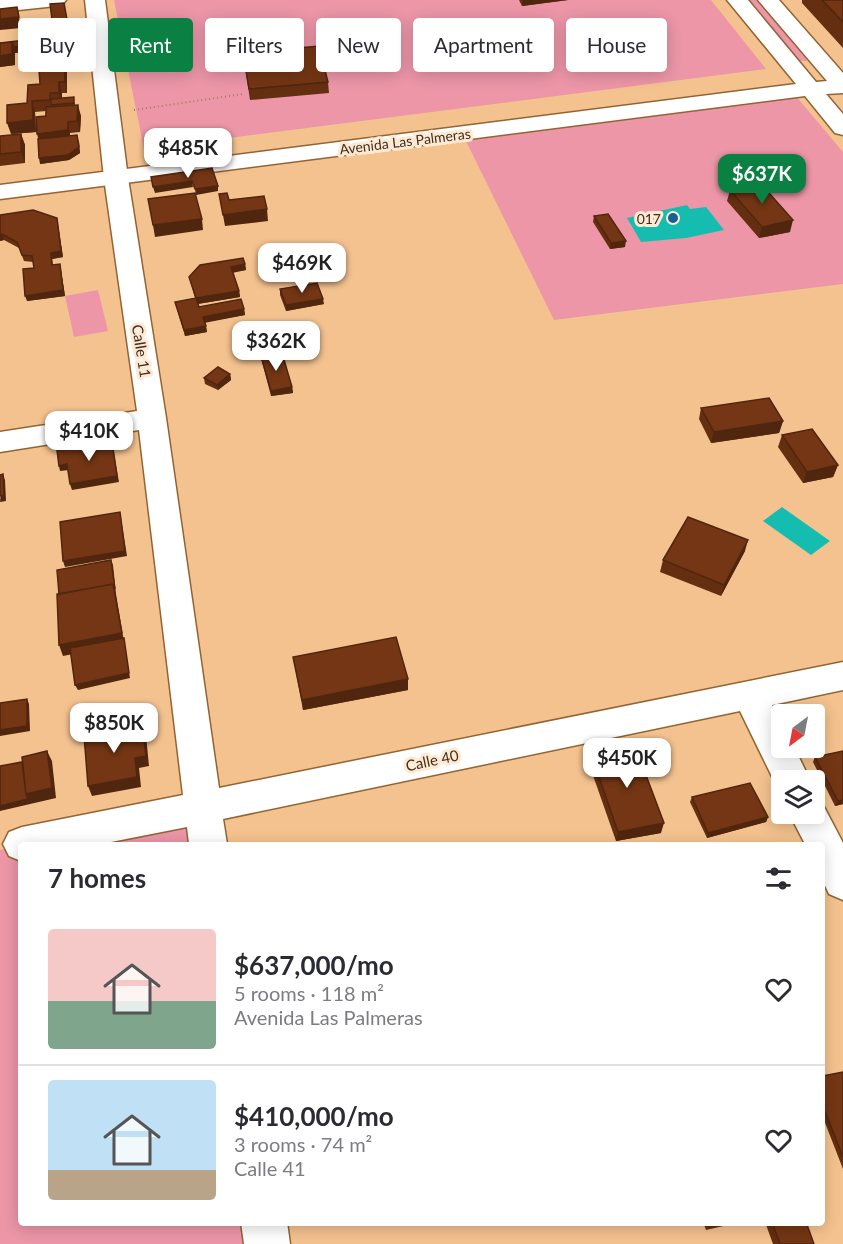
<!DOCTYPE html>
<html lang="en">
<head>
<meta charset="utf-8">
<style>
  :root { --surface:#fff; --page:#f2f2f3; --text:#2b2b33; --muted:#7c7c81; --line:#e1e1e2; --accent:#0b8043 }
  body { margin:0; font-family:Lato,sans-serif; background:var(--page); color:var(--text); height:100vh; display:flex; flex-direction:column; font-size:22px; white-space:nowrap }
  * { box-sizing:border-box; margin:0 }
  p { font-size:20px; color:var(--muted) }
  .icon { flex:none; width:33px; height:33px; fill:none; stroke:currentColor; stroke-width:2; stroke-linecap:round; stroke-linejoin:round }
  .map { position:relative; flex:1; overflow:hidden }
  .drawer { position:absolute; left:18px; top:842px; width:807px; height:384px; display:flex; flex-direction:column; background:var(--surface); border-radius:6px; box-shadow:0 3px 15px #0003 }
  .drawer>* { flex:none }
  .top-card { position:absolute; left:18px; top:18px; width:807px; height:54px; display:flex; gap:12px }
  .needle { width:39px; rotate:212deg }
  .buttons { position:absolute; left:771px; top:704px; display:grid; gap:12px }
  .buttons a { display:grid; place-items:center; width:54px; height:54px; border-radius:6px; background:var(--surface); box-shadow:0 3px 15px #0003; font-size:30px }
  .price { position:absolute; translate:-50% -51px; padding:0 14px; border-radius:12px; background:#fff; color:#222; font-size:20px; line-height:39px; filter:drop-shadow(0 2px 3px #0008) }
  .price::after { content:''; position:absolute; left:50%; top:36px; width:18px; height:14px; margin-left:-9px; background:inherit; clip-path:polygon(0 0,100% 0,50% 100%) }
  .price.active { background:var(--accent); color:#fff }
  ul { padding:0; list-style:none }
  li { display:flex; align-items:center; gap:18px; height:150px; padding:0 30px }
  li+li { border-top:2px solid var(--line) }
  li span { display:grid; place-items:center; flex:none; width:168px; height:120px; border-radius:6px; color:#555 }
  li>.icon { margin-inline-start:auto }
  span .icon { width:72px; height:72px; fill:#fffc; stroke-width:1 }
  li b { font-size:26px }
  h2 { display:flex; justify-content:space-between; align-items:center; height:72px; padding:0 30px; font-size:26px }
  .pill { padding:0 21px; border-radius:6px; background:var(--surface); box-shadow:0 3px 15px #0003; font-size:21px; line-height:54px }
  .pill.active { background:var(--accent); color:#fff }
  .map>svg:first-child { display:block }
</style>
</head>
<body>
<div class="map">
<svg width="843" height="1244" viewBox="0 0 843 1244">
  <rect width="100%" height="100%" fill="#f4c28f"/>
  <path fill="#ec96a8" d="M114 0H711L766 69 144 149Z
    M743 0H757L808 59 806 61H798Z
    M795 95 843 152V284L554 320 463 135Z
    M98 290 108 331 74 337 65 296Z
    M203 808 208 844H25Z
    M21 845V1222L264 1223 267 1244H0V850Z"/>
  <path fill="#15bdb0" d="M687 205 690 209 706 207 724 230 686 238 641 242 627 218Z
    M782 507 830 541 811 555 763 521Z"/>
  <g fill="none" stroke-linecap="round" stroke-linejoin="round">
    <g stroke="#926433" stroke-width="3">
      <path id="minor" d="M0 0H66L63 4 56 6 0 12Z
        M85 0H105L128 178 166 418 219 788 843 662V690L772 705 782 723V747H794L810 780H782V792L779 791 740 711 223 819 227 844H189L187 827 101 844H21V861L9 856 3 844 9 832 22 827 183 795 139 430 0 452V432L137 411 104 178Z
        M814 799 821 801 843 843V900L829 894 822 879V844H805L789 813H814Z
        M241 1222H287L290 1244H244Z"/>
    </g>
    <g stroke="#926433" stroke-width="3">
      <path id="secondary" d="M727 0H748L816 82 827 81 758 0H779L843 73V93L826 94 843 114V135L835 133 805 96 0 199V185L796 84Z"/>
    </g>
    <path stroke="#a17d58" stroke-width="2" stroke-dasharray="1 3" stroke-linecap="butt" d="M134 110 243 94"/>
    <use href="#minor" fill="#fff" fill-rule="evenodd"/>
    <use href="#secondary" fill="#fff" fill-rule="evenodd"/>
  </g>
  <path fill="#642e11" d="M519 0H568L522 6Z
    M802 0H843V48L802 3Z
    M62 41 67 62V93H62V98L75 103V105L81 116 80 132 70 133V136L79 141 80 153 69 160 40 164 46 111 35 112 36 132 11 134 27 103 40 84 39 64 23 65 20 52 15 53V65L0 67V42L43 44Z
    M243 53 328 82 329 93 250 100Z
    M21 134 25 145V163L0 166V136Z
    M730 190 790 232 759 238 727 201Z
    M0 215 57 218 63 257 52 259 53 265 61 270 65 296 27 301 34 268 33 262 24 261 19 248 4 240 0 241Z
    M594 216 625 247 610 249 593 222Z
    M245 264 246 270 233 272 239 291 240 297 198 304 199 307 244 309 245 315 205 322 207 332 185 336 175 302 195 298 189 277Z
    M280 289 324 304 286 311 280 295Z
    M261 356 292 387 293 393 271 396 262 362Z
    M230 374 231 380 218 390 205 384 204 378Z
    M701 408 783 421 779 433 711 443 699 419Z
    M782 435 838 465 833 477 803 483 778 447Z
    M745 551 721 596 660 572 663 560Z
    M293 657 408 690 303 710Z
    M591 754 661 833 616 841 589 764Z
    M815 757 843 804 835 806 813 762Z
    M692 797 768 817 766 822 707 838 690 802Z
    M843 1072V1169L822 1115V1076Z
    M703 1222H741L706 1230Z
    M765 1222H806L814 1244H773Z"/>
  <path fill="#51260e" d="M523 0H568L522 6Z
    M64 3 70 36 56 38 53 27Z
    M17 7 21 28 0 30V19Z
    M62 41 67 62V93L65 82Z
    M12 42 20 46 21 52 15 53V65L0 67V56Z
    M59 82 62 93V104L59 93Z
    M32 101 35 112 36 132 11 134 7 123Z
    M78 105 81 116 80 132 77 121Z
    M68 122 71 141 40 145 37 134Z
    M21 134 25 145V163L21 152Z
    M77 135 80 153 69 160 40 164 39 158Z
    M192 181 193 187 155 193 153 187Z
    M218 186V191L196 195 195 189Z
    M267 209 268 221 225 226 223 215Z
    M57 218 63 257 52 259 54 271 51 253Z
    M202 219 203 230 155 237 153 225Z
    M793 220 790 232 759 238 762 227Z
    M2 234 4 240 0 241V235Z
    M626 241 625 247 610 249 611 243Z
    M60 264 65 296 27 301 25 296Z
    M245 264 246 270 232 273 231 267Z
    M239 291 240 297 197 304 196 298Z
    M323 299 324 304 286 311V305Z
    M244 309 245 315 204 323 203 317Z
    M206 326 207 332 185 336 184 330Z
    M230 374 231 380 218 390 217 385Z
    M292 387 293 393 271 396V391Z
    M783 421 779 433 711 443 714 432Z
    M113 448 119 482 72 490 70 484Z
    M67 464 69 470 60 471 59 466Z
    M838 465 833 477 803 483 807 472Z
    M3 474 5 480 6 501 0 502Z
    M120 512 127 556 65 567 63 561Z
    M748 540 745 551 721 596 724 585Z
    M111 560 113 565 116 594 130 678 78 690 75 685 124 644 63 656 59 645 115 595Z
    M408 679V690L303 710 302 700Z
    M27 699 29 704 30 731 0 736V730Z
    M142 724 146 735 149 766 139 768 141 787 92 796 88 786 135 758Z
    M47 751 52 761 56 798 0 811V806L26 794Z
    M843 800V804L835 806 838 801Z
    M768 817 766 822 707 838 708 833Z
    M664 823 661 833 616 841 618 832Z"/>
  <path fill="#743614" stroke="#51260e" stroke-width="1.5" d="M822 0H843V22Z
    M64 3 68 25 53 27 50 4Z
    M17 7 19 17 0 19V9Z
    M42 38V44L62 41 65 56 64 51 38 55 39 58 21 59 20 46 14 47 12 42 0 43Z
    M12 42V54L0 56V43Z
    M319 46 328 82 249 89 243 53Z
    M64 51 65 82H59V93H50V100L32 101 33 120 7 123V105L27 103 28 85 40 84 38 55Z
    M74 97V103L51 105V99Z
    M78 105 77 121 68 122V130L37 134 36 117 46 116V107Z
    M21 134V152L0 154V136Z
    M77 135 79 147 68 155 39 158 38 139Z
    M212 168 218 186 195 189 192 181 153 187 151 177Z
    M761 184 793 220 762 227 730 190Z
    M195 193 202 219 153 225 148 199Z
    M227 193 229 200 264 196 267 209 223 215 219 194Z
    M33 210 57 218 61 251 51 253 52 265 60 264 63 290 25 296 23 269 34 268 32 256 22 255 17 242 2 234 0 235V215Z
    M608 214 626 241 611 243 594 216Z
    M243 258 245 264 231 267 239 291 196 298 189 277 200 265Z
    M317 283 323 299 286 305 280 289Z
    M196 298 199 307 241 299 244 309 203 317 206 326 184 330 175 302Z
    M282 353 292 387 271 391 261 356Z
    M218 367 230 374 217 385 204 378Z
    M769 398 783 421 714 432 701 408Z
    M812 429 838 465 807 472 782 435Z
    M102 442 113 448 117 476 70 484 67 464 59 466 57 450Z
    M3 474 4 495 0 496V475Z
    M120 512 125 551 63 561 60 522Z
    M688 517 748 540 724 585 663 560Z
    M111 560 115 589 113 584 59 594 57 570Z
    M113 584 122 633 59 645 57 594Z
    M396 637 408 679 302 700 293 657Z
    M124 638 129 673 75 685 70 648Z
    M27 699V726L0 730V703Z
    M142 724 146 756 135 758 137 777 88 786 84 735Z
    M635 746 664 823 618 832 591 754Z
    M47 751 52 788 26 794 22 757Z
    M843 751V800L838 801 815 757Z
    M22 762 26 794 28 799 0 806V766Z
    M750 783 768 817 708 833 692 797Z
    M843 1072V1157L822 1104V1076Z
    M710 1222H720L710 1225Z
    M772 1222H806L814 1244H780Z"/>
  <circle fill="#185f93" stroke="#fee9d5" stroke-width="2" cx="673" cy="218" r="6"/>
  <g text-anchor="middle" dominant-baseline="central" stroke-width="6" stroke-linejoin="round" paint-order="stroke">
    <g font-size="14" fill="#422e19" stroke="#fee9d5">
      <text transform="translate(405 141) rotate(-7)">Avenida Las Palmeras</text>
    </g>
    <g font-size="14" fill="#422e19" stroke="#fee9d5" text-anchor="end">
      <text x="661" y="218">017</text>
    </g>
    <g font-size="15" fill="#422e19" stroke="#fee9d5">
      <text transform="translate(142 351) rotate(81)">Calle 11</text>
      <text transform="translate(432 760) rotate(-12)">Calle 40</text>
    </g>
  </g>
</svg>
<div class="buttons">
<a><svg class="needle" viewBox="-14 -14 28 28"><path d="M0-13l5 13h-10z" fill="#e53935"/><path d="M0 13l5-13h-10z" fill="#7c7c81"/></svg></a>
<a><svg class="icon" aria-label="layers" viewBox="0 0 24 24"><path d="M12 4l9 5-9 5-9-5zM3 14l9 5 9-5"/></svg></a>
</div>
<b class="price" style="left:188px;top:179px">$485K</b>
<b class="price active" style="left:762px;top:205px">$637K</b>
<b class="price" style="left:302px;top:294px">$469K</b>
<b class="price" style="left:276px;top:372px">$362K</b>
<b class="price" style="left:89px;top:462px">$410K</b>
<b class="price" style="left:114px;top:754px">$850K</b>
<b class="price" style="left:627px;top:789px">$450K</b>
<div class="top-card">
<a class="pill">Buy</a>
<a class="pill active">Rent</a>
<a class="pill">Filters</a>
<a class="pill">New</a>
<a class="pill">Apartment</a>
<a class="pill">House</a>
</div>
<section class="drawer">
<h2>7 homes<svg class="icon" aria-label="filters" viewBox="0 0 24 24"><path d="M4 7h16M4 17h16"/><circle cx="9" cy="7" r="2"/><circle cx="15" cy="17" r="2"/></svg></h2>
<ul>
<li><span style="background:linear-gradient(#f6c9c9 60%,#7fa58c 0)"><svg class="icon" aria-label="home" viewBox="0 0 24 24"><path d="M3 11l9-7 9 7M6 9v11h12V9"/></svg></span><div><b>$637,000/mo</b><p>5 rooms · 118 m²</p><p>Avenida Las Palmeras</p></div><svg class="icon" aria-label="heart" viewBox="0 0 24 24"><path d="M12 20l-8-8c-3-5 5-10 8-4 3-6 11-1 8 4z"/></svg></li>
<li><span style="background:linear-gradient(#bfe0f5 75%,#b9a48a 0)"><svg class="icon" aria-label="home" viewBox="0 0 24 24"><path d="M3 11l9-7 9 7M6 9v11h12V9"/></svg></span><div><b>$410,000/mo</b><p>3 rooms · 74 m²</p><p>Calle 41</p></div><svg class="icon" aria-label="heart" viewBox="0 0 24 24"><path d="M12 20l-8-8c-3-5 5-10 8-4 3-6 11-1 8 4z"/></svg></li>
</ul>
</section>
</div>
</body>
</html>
